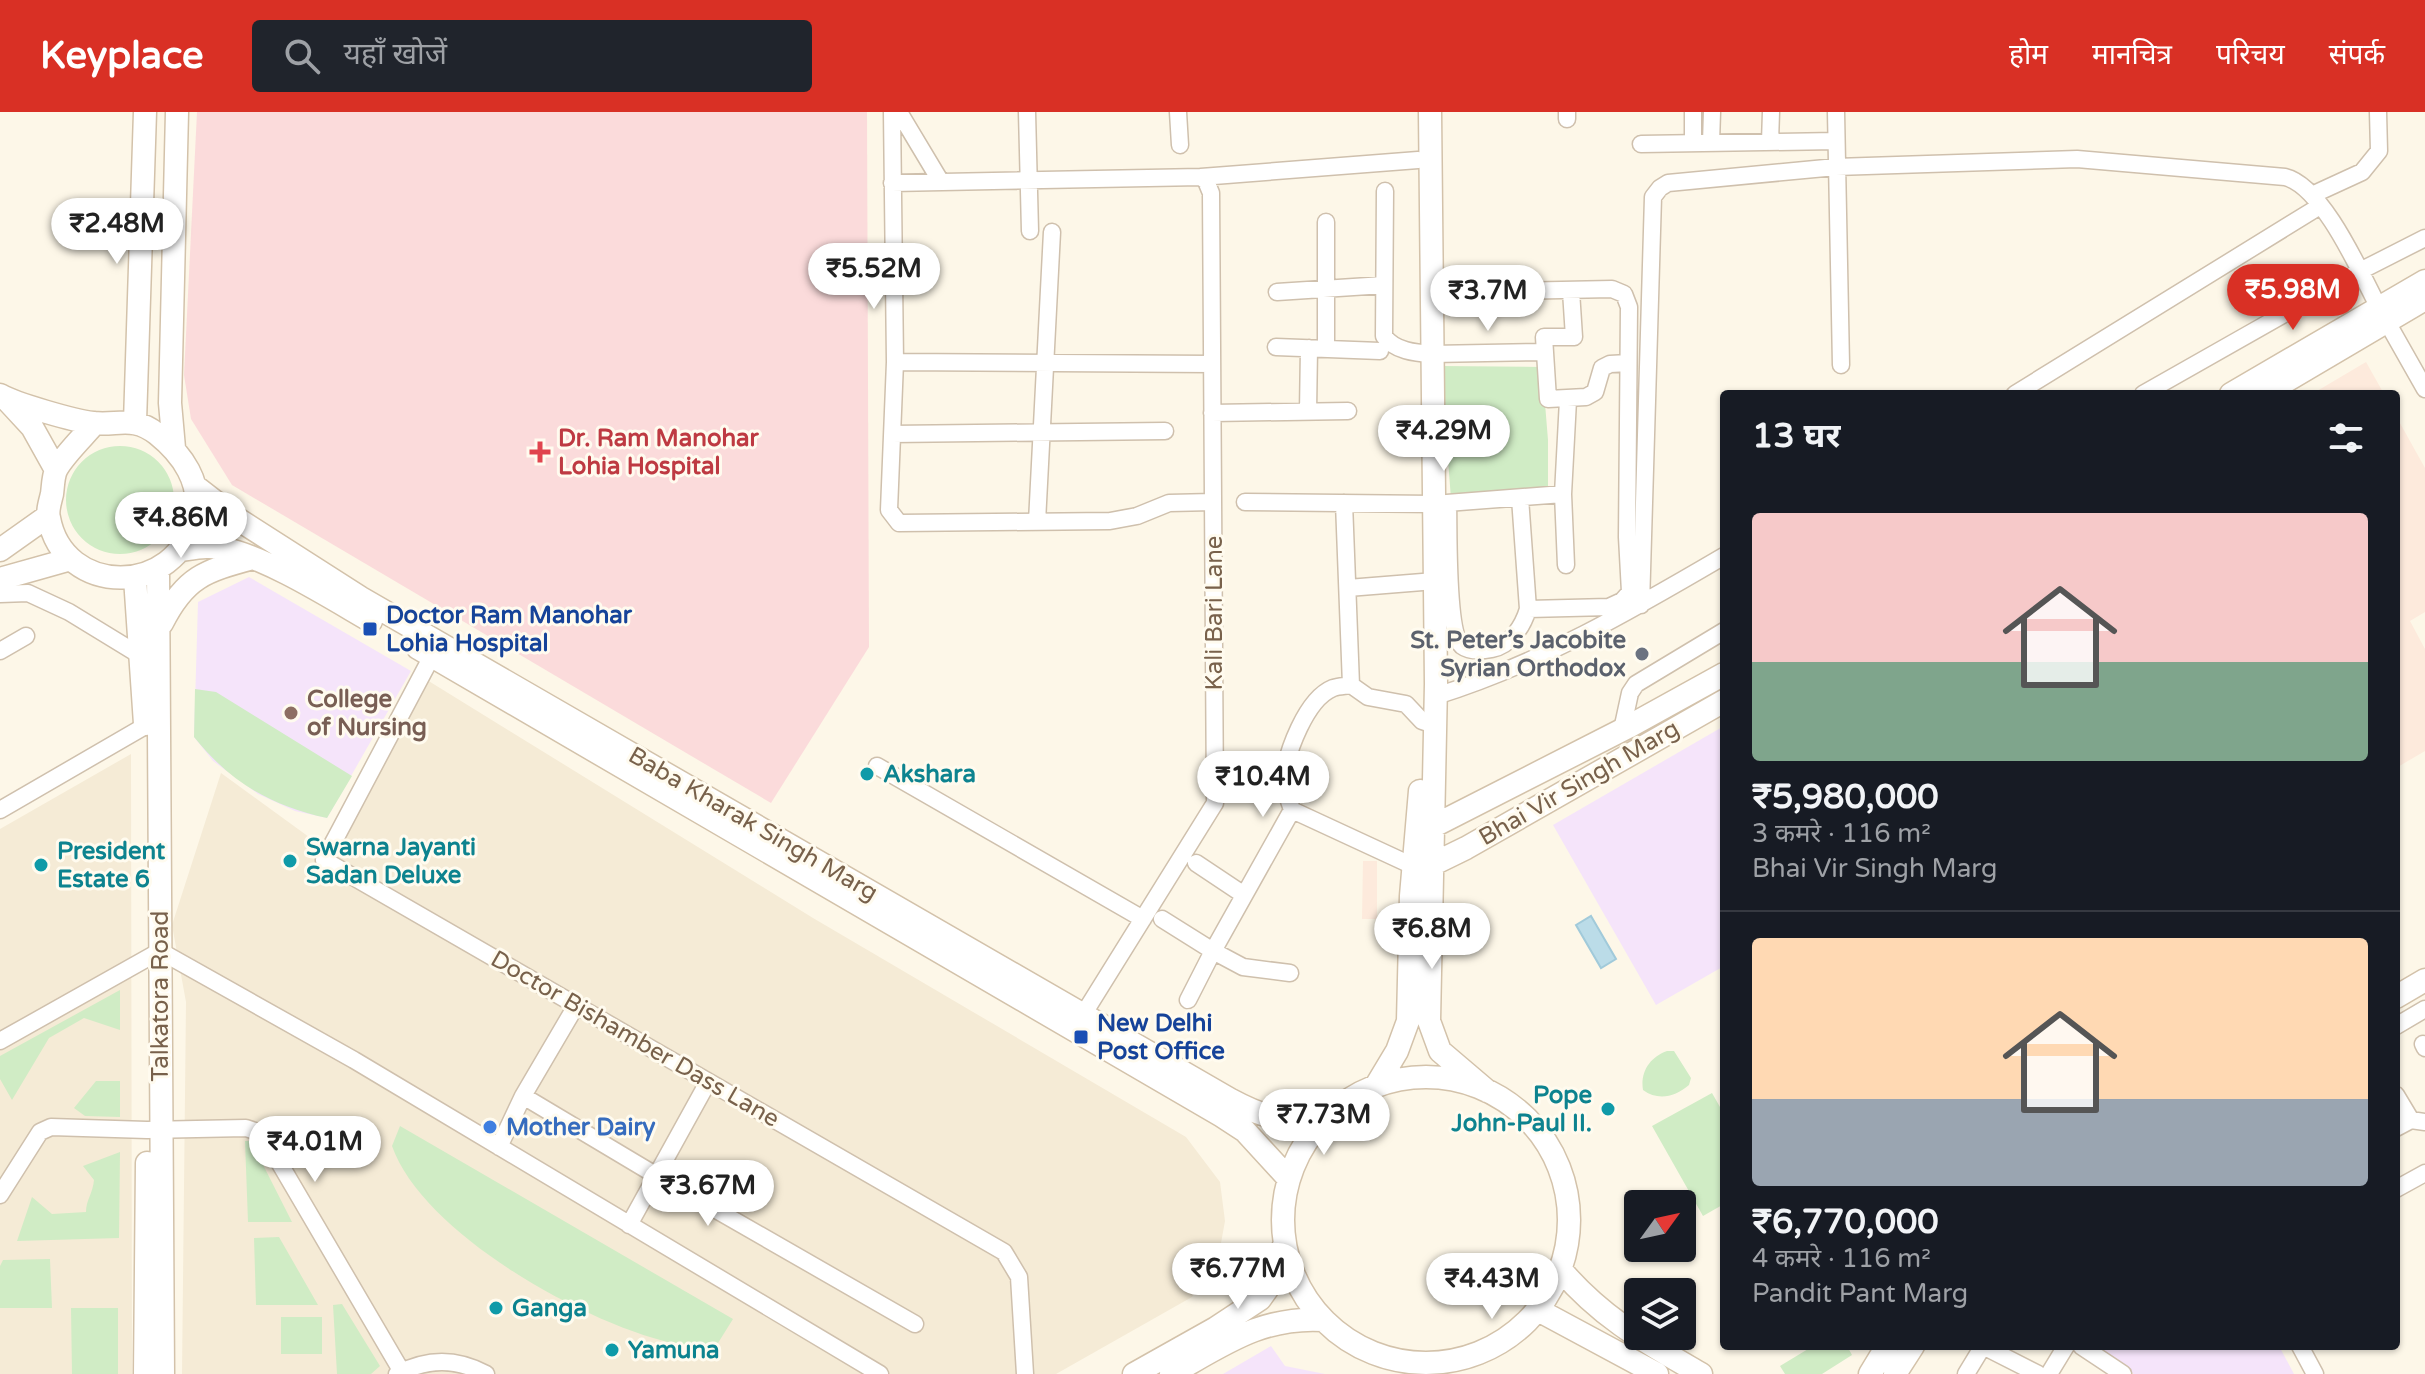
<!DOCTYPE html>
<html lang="hi">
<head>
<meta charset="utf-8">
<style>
  :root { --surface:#171b24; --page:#20242c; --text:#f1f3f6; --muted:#9ea1a6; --line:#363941; --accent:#d93025 }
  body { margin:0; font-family:"Varela Round","Noto Sans Devanagari",sans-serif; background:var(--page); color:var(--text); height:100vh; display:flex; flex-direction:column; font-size:30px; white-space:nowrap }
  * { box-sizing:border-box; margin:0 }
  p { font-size:26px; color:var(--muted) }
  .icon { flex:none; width:44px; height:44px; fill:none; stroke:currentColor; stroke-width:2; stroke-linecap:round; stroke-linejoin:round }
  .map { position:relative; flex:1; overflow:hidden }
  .side { position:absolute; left:1720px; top:278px; width:680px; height:960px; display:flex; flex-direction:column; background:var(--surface); border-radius:8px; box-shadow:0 2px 6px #0004 }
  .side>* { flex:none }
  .needle { width:52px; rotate:57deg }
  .controls { position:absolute; left:1624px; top:1078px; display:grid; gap:16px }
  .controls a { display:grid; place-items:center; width:72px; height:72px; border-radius:8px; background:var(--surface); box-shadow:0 2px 6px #0004; font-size:40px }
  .price { position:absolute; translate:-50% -68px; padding:0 18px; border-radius:28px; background:#fff; color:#222; font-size:26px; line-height:52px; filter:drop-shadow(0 2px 4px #0008) }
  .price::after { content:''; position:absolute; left:50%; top:48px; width:24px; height:18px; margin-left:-12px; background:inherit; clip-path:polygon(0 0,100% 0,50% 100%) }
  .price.current { background:var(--accent); color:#fff }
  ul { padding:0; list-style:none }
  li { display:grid; align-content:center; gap:16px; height:424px; padding:0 32px }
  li+li { border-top:2px solid var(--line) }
  li span { display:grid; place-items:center; height:248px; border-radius:8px; color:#555 }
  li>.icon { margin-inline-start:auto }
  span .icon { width:144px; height:144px; fill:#fffc; stroke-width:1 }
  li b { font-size:34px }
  h2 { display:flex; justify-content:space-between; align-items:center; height:96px; padding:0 32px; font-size:34px }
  header { display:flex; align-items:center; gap:48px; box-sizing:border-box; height:112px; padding:0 40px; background:var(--accent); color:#fff }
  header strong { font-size:38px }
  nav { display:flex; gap:44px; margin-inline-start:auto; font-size:28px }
  .search { width:560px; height:72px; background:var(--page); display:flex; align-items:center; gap:20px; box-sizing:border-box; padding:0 28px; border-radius:8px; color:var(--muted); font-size:30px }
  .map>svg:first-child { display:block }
</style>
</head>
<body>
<header>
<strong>Keyplace</strong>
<div class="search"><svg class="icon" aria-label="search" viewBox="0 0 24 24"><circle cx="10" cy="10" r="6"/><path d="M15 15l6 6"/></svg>यहाँ खोजें</div>
<nav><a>होम</a><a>मानचित्र</a><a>परिचय</a><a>संपर्क</a></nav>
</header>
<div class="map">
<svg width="2425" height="1262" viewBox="0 0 2425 1262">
  <rect width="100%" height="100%" fill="#fdf7e8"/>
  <path fill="#f5ebd6" d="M427 568 813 806 1186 1025 1220 1070 1225 1109 1217 1153 1192 1185 1056 1262H182L186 890 172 813 221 661 320 733Z
    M131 642 132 1262H0V717Z"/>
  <path fill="#fdeadc" d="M2366 250 2384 282H2312Z
    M2396 304 2425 356V500L2410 509 2425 537V639L2396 656Z
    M1363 749H1377V807H1362Z"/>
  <path fill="#f5e4fa" d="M249 465 411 559 327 706 295 699 258 682 213 649 194 625 198 490Z
    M1724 614V854L1656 893 1553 713Z
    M1271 1234 1285 1254 1325 1262H1223Z
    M2083 1234H2279L2294 1262H2134Z"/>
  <path fill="#fbdbdb" d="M197 0H867L869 535 771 691 232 373 191 307 184 263Z"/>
  <path fill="#d0ecc5" d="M1441 254 1542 255 1548 328V386L1451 387Z
    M66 388a54 54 0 1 1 108 0a54 54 0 1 1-108 0Z
    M195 577 216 580 352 664 327 706C271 694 230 670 194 625Z
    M120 878V918L84 906 49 926 12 988 0 967V944Z
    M1667 939H1674L1691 966 1689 973C1675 985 1658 989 1643 978 1640 960 1650 945 1667 939Z
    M96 969H120V1005L85 1004 74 996Z
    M1712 981 1724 1002V1092L1703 1104 1652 1014Z
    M400 1014 733 1207 718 1231C706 1232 693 1235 681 1233 592 1216 423 1123 392 1034Z
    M245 1029H251L292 1110H248Z
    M120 1040 119 1126 17 1129 32 1085 52 1102 86 1100C86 1088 93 1081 94 1068L83 1054Z
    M279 1125 318 1193H256L254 1126Z
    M50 1147 52 1196H0V1154L3 1148Z
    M342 1192 380 1254 371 1262H337L333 1193Z
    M71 1196H118V1262H72Z
    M281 1205H322V1242H281Z
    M1813 1234H1847L1852 1243 1822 1262H1785L1780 1254Z"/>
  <path fill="#bbdce8" stroke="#a1cada" stroke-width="2" d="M1591 804 1616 847 1601 856 1576 813Z"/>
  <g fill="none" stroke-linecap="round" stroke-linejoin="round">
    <g stroke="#cfc0ad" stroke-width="19">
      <path id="street" d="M892 0 895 250 889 398 899 411 1110 409 1137 404 1169 391 1213 390
        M899 0 941 70
        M1027 0 1030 119
        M1178 0 1180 33
        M1567 0V7
        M1693 0V31
        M1836 0 1841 253
        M1770 30 1771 0
        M1711 31 1712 0
        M1641 32 1836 29
        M892 71 1201 65 1418 48
        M1385 79 1384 224C1394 239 1416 241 1432 242L1545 240
        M2312 83 2362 60 2379 39 2378 0
        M1571 179 1574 225H1544L1548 287 1586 285 1595 280 1602 256 1610 252 1628 251
        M1277 180 1384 173
        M1450 180 1612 177 1624 182 1629 195 1627 425 1630 480 1622 489 1609 495 1528 497
        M2387 210 2425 277
        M1276 235 1380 239
        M1326 237V110
        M895 250 1212 252
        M2015 282 2320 94
        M2143 282 2360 159 2425 126
        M1308 300 1309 236
        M1212 301 1348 299
        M892 322 1165 319
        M1245 390 1434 392 1563 382
        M1344 391 1351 573 1368 585 1406 592 1422 609 1434 613
        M1448 391C1449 418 1446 519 1462 534 1470 540 1482 539 1492 537 1511 533 1523 514 1528 497L1520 386
        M1037 410 1052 120
        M1566 453 1563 382 1568 288
        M1348 476 1435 469
        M0 482 28 481 69 500 141 544
        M1641 493 1653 85 1660 76 1668 71 1836 55 2077 47 2285 65C2323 74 2361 162 2379 196
        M0 539 26 524
        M432 544 324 748 1004 1140 1019 1165 1025 1262
        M1436 584C1539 552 1632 498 1724 444
        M1622 618 1630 581 1636 572 1724 519
        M877 654 1143 807
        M0 698 145 614
        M1292 698C1289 688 1284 677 1284 667 1286 641 1306 587 1333 576 1338 574 1346 574 1351 573
        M1196 751 1244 783
        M1162 807 1213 839 1292 698 1413 754
        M1188 888 1213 839 1243 855 1290 861
        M1083 903 1215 691 1211 81 1206 69 1201 65
        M2396 914 2425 897
        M0 929 160 839 354 948 880 1262
        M2423 932 2425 936
        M2396 983 2411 1008
        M523 984 657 1064 915 1212
        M2396 1016 2411 1008 2425 1010
        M499 1035 523 984 577 892
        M2396 1077 2425 1061
        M0 1083 40 1020 51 1015 147 1018 246 1016 258 1020 266 1028 402 1260
        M629 1113 708 970
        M1983 1234 2038 1262
        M2081 1234 2123 1262
        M2300 1234 2315 1262
        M397 1262C428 1246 456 1246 486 1262
        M1966 1262 1983 1234
        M2049 1262 2066 1234"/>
    </g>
    <g stroke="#d3c2aa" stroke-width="25">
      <path id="secondary" d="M1430 0 1436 572 1429 909 1440 939 1487 979
        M2231 282 2425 169
        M2264 282 2425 187
        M0 283C15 292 75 309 93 311 118 314 133 303 157 322 182 342 203 371 195 405 177 486 63 485 49 406 47 399 50 390 52 382 53 375 53 365 56 358 63 344 84 324 95 311
        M7 288 32 315 56 358
        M135 310 145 0
        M174 336 170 291 177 0
        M196 375 236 406 361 486 1231 988C1270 1009 1284 1009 1327 1005
        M0 438 48 404
        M181 438C196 436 210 433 225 437 268 446 331 486 371 509
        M158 458 163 1262
        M135 466 145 612
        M0 467 71 447
        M162 511C185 465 205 459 253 446
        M418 536 1222 1004 1245 1019 1289 1067
        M1422 720 1628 615 1724 562
        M1421 758 1466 736 1724 589
        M2396 885 2425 868
        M1283 1108a143 143 0 1 1 286 0a143 143 0 1 1-286 0Z
        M1376 974 1397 939 1408 909 1411 784 1420 679
        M1561 1158C1603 1207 1646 1230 1701 1262
        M1538 1198 1657 1262
        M145 1262 147 1051
        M1134 1262 1216 1216 1260 1187 1275 1166 1284 1133
        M1171 1262C1223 1233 1261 1204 1324 1208
        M1870 1262 1887 1234
        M1895 1262 1913 1234"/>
    </g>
    <use href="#street" stroke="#fff" stroke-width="16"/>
    <use href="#secondary" stroke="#fff" stroke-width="22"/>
  </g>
  <path fill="#e0444e" stroke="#fffbef" stroke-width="3" d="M536 328h8v8h8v8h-8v8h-8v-8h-8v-8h8z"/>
  <g fill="#1a4fb4" stroke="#fffbef" stroke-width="3">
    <rect x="362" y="509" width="16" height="16" rx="4"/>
    <rect x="1073" y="917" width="16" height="16" rx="4"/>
  </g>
  <circle fill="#6b7280" stroke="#fffbef" stroke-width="3" cx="1642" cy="542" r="8"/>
  <circle fill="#8d6e63" stroke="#fffbef" stroke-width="3" cx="291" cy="601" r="8"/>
  <g fill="#0f9aa8" stroke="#fffbef" stroke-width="3">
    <circle cx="867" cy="662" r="8"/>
    <circle cx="290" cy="749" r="8"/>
    <circle cx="41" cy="753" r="8"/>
    <circle cx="1608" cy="997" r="8"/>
    <circle cx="496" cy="1196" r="8"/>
    <circle cx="612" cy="1238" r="8"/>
  </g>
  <circle fill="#3f7fe0" stroke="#fffbef" stroke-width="3" cx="490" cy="1015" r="8"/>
  <g text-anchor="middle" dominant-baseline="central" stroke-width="6" stroke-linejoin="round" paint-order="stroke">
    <g font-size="24" font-weight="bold" fill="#be3a42" stroke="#fffbef" text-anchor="start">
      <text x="558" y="326">Dr. Ram Manohar<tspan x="558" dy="28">Lohia Hospital</tspan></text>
    </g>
    <g font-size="24" fill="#78614b" stroke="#fffbef">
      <text transform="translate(1214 501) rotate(-90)">Kali Bari Lane</text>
      <text transform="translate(1579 671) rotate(-30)">Bhai Vir Singh Marg</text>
      <text transform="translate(753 712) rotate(30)">Baba Kharak Singh Marg</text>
      <text transform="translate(160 884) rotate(-90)">Talkatora Road</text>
      <text transform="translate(635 927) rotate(30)">Doctor Bishamber Dass Lane</text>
    </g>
    <g font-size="24" font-weight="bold" fill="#164399" stroke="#fffbef" text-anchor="start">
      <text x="386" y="503">Doctor Ram Manohar<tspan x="386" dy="28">Lohia Hospital</tspan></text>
      <text x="1097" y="911">New Delhi<tspan x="1097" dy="28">Post Office</tspan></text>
    </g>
    <g font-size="24" font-weight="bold" fill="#5b616d" stroke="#fffbef" text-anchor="end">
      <text x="1626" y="528">St. Peter’s Jacobite<tspan x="1626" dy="28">Syrian Orthodox</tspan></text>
    </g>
    <g font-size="24" font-weight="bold" fill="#785e54" stroke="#fffbef" text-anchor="start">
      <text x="307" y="587">College<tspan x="307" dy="28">of Nursing</tspan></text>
    </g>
    <g font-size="24" font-weight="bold" fill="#0d838f" stroke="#fffbef" text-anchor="start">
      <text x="883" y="662">Akshara</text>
      <text x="306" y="735">Swarna Jayanti<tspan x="306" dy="28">Sadan Deluxe</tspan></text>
      <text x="57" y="739">President<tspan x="57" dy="28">Estate 6</tspan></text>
      <text x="1592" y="983" text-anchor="end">Pope<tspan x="1592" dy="28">John-Paul II.</tspan></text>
      <text x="512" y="1196">Ganga</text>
      <text x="628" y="1238">Yamuna</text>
    </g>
    <g font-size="24" font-weight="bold" fill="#366cbe" stroke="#fffbef" text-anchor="start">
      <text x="506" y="1015">Mother Dairy</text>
    </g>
  </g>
</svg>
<div class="controls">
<a><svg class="needle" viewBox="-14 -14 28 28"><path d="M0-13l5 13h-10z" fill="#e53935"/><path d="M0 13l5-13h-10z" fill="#9ea1a6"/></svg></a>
<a><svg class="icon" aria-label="layers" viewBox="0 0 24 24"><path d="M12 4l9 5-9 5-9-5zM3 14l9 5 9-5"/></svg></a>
</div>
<b class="price" style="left:117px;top:154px">₹2.48M</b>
<b class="price" style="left:874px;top:199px">₹5.52M</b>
<b class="price current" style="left:2293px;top:220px">₹5.98M</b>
<b class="price" style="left:1488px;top:221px">₹3.7M</b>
<b class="price" style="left:1444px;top:361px">₹4.29M</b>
<b class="price" style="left:181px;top:448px">₹4.86M</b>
<b class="price" style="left:1263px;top:707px">₹10.4M</b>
<b class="price" style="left:1432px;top:859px">₹6.8M</b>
<b class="price" style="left:1324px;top:1045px">₹7.73M</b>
<b class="price" style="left:315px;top:1072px">₹4.01M</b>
<b class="price" style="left:708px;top:1116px">₹3.67M</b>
<b class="price" style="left:1238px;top:1199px">₹6.77M</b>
<b class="price" style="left:1492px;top:1209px">₹4.43M</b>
<section class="side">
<h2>13 घर<svg class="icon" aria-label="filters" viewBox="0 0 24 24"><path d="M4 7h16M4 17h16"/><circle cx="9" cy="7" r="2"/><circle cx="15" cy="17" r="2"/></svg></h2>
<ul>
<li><span style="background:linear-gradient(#f6c9c9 60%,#7fa58c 0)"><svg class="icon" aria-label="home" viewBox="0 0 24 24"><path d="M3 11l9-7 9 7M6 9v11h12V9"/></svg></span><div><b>₹5,980,000</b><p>3 कमरे · 116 m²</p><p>Bhai Vir Singh Marg</p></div></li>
<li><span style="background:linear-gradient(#ffd9b3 65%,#9aa5b1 0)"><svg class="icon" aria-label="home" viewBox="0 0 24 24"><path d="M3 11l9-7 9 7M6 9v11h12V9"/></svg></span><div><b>₹6,770,000</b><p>4 कमरे · 116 m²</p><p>Pandit Pant Marg</p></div></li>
</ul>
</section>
</div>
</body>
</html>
